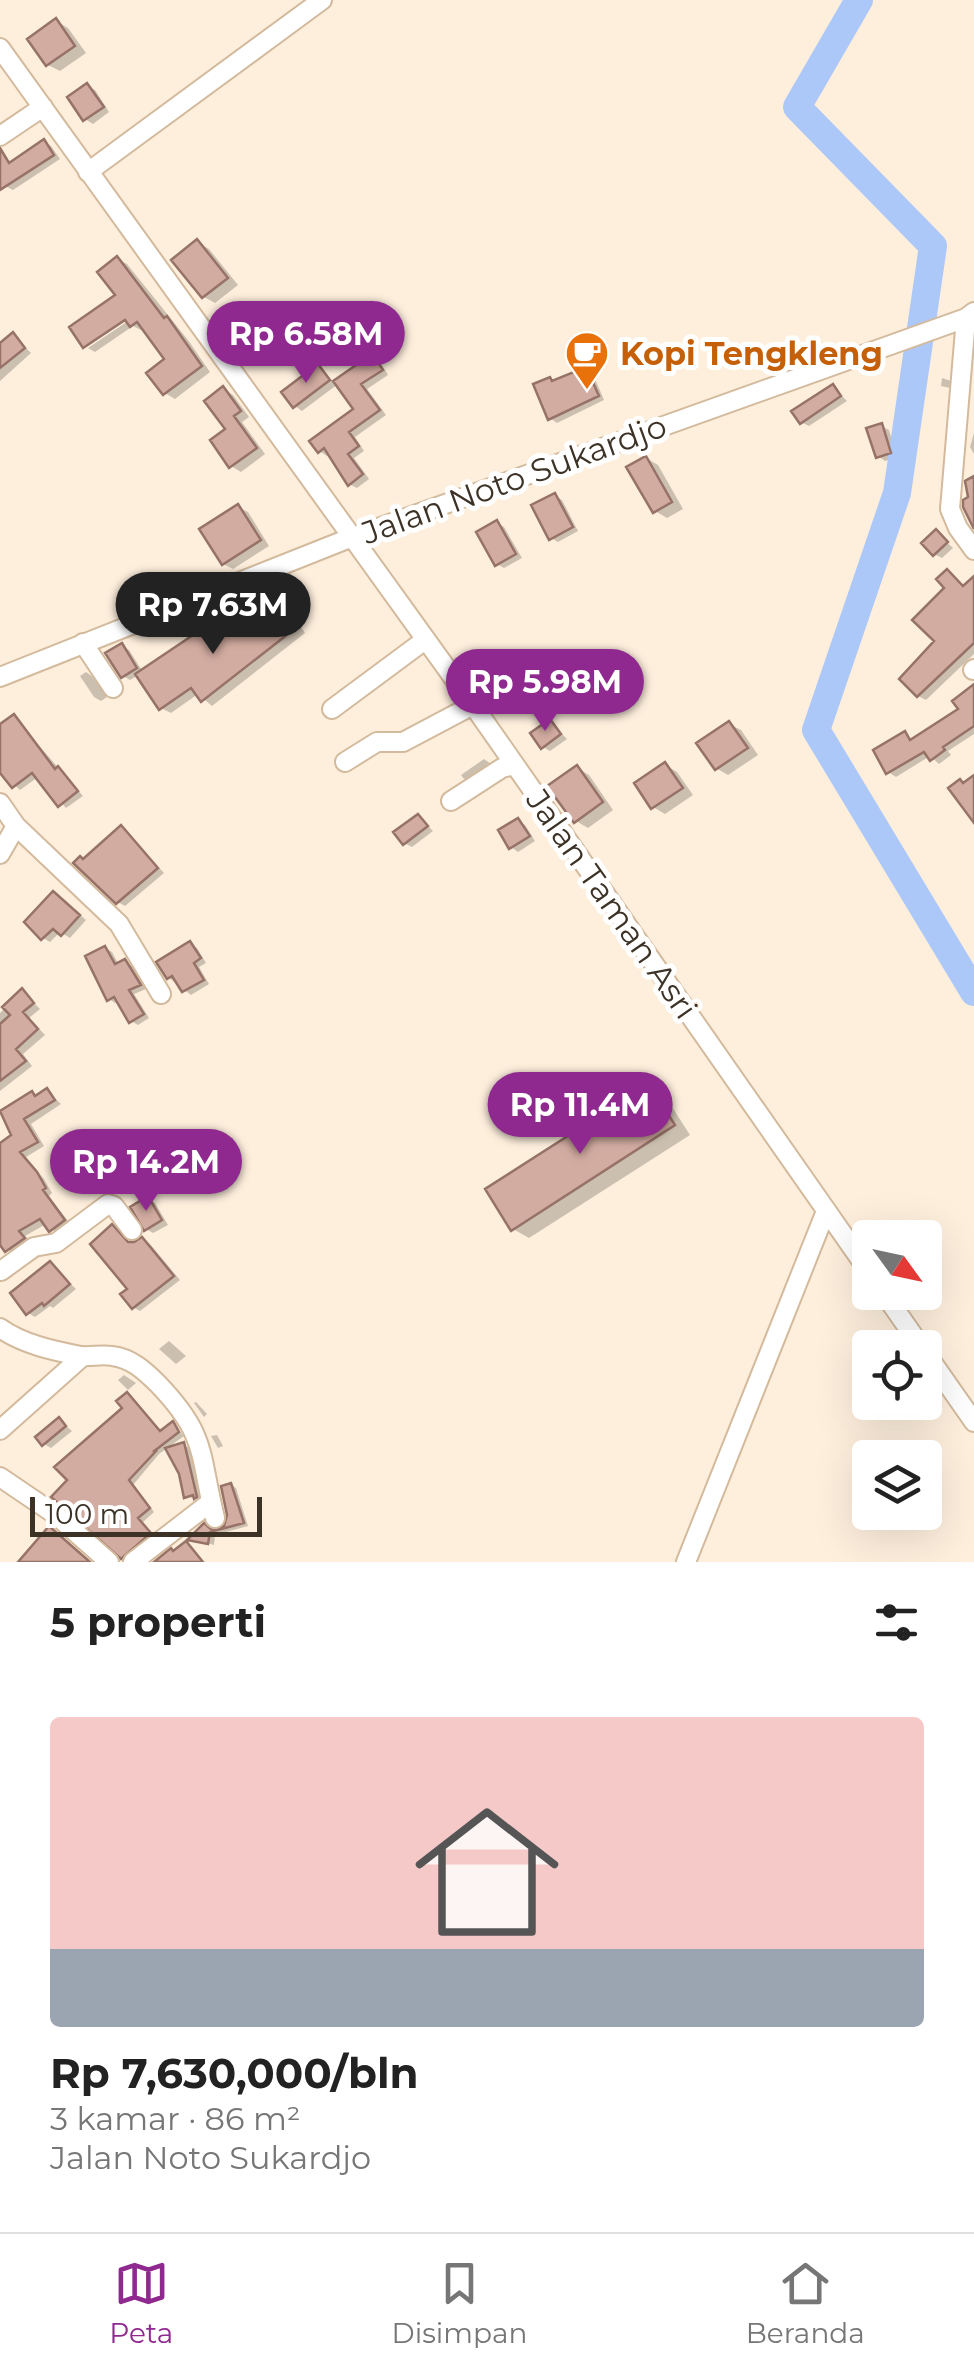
<!DOCTYPE html>
<html lang="id">
<head>
<meta charset="utf-8">
<style>
  :root { --surface:#fff; --page:#f2f2f2; --text:#222; --muted:#767676; --line:#e0e0e0; --accent:#8f298f }
  body { margin:0; font-family:Montserrat,sans-serif; background:var(--page); color:var(--text); height:100vh; display:flex; flex-direction:column; font-size:38px; white-space:nowrap }
  * { box-sizing:border-box; margin:0 }
  p { font-size:32px; color:var(--muted) }
  .icon { flex:none; width:55px; height:55px; fill:none; stroke:currentColor; stroke-width:2; stroke-linecap:round; stroke-linejoin:round }
  .map { position:relative; height:1562px; overflow:hidden }
  .side { display:flex; flex-direction:column; background:var(--surface); flex:1 }
  .side>* { flex:none }
  .needle { width:65px; rotate:123deg }
  .buttons { position:absolute; left:852px; top:1220px; display:grid; gap:20px }
  .buttons a { display:grid; place-items:center; width:90px; height:90px; border-radius:10px; background:var(--surface); box-shadow:0 10px 40px #0002; font-size:50px }
  .scale { position:absolute; left:30px; bottom:25px; width:232px; box-sizing:border-box; padding-left:10px; border:5px solid #3c3226; border-top:0; font-size:28px; line-height:35px; white-space:nowrap; color:#3c3226; -webkit-text-stroke:8px #fff; paint-order:stroke }
  .price { position:absolute; translate:-50% -85px; padding:0 22px; border-radius:35px; background:var(--accent); color:#fff; font-size:32px; line-height:65px; filter:drop-shadow(0 2px 5px #0008) }
  .price::after { content:''; position:absolute; left:50%; top:60px; width:30px; height:22px; margin-left:-15px; background:inherit; clip-path:polygon(0 0,100% 0,50% 100%) }
  .price.selected { background:#222; color:#fff }
  ul { padding:0; list-style:none }
  li { display:grid; align-content:center; gap:20px; height:530px; padding:0 50px }
  li+li { border-top:2px solid var(--line) }
  li span { display:grid; place-items:center; height:310px; border-radius:10px; color:#555 }
  li>.icon { margin-inline-start:auto }
  span .icon { width:180px; height:180px; fill:#fffc; stroke-width:1 }
  li b { font-size:42px }
  h2 { display:flex; justify-content:space-between; align-items:center; height:120px; padding:0 50px; font-size:42px }
  .tabs { display:flex; justify-content:space-around; align-items:center; height:140px; border-top:2px solid var(--line); background:var(--surface); font-size:28px; color:var(--muted) }
  .tabs a { display:grid; justify-items:center; gap:5px }
  .tabs .selected { color:var(--accent) }
  .map>svg:first-child { display:block }
</style>
</head>
<body>
<div class="map">
<svg width="974" height="1562" viewBox="0 0 974 1562">
  <rect width="100%" height="100%" fill="#feefdd"/>
  <path fill="#0003" d="M56 21 68 28 86 53 60 71 48 65Z
    M87 86 95 90 109 112 93 124 85 119Z
    M44 142 51 146 60 159 13 190 5 186 0 176V160L4 157 13 163Z
    M197 242 209 249 238 285 215 303 204 297Z
    M117 259 127 264 188 340 210 372 175 399 165 393 150 373 168 360 145 328 141 330 133 326 95 352 88 348 137 315 134 311 86 347 72 328 119 296 100 272Z
    M13 335 31 353 0 381V345Z
    M372 357 380 362 388 375 367 389 386 415 355 437 364 451 354 458 369 479 357 488 349 484 330 453 327 456 319 451 356 410 338 384 302 411 295 406 318 367 334 383Z
    M586 369 593 374 604 400 557 423 550 418V379L556 383Z
    M942 378 951 381 950 388 941 386Z
    M833 387 847 401 809 426 801 422Z
    M223 389 233 395 249 417 242 422 265 454 241 472 231 466Z
    M881 426 889 430 897 457 885 461 878 456Z
    M974 433V454L970 447Z
    M646 458 658 465 683 509 667 518 655 511Z
    M555 496 562 500 578 531 558 542 551 538Z
    M238 507 248 512 269 546 233 569 223 564Z
    M497 523 504 527 522 558 504 568 497 564Z
    M936 532 953 548 942 558 934 554Z
    M947 572 965 588 974 579V654L926 700 918 696 937 641 948 588Z
    M258 604 275 620 285 613 295 618 305 633 212 706 198 694 171 713 161 708 139 675 130 680 123 676 122 646 129 650 143 672 205 630 218 640 253 613Z
    M86 672 93 677 107 697 101 701 94 697 80 676Z
    M974 688V734L948 751 951 755 939 764 930 756 896 777 888 772 905 734 914 741 962 709Z
    M14 717 83 796 66 808 38 777 20 790 0 771V727Z
    M550 722 567 739 550 751 543 747Z
    M729 724 741 730 758 755 728 775 716 768Z
    M484 759 494 766 470 782 463 778 461 775Z
    M665 765 677 772 693 795 665 814 653 807Z
    M577 768 589 775 613 810 588 828 576 821Z
    M419 817 433 831 412 847 404 843Z
    M518 821 525 825 535 841 518 852 511 847Z
    M122 828 164 873 125 906 118 902 84 861Z
    M61 898 86 920 70 938 60 932 50 942 43 938Z
    M190 944 197 948 206 963 199 967 209 984 191 995 168 977Z
    M105 948 112 952 119 965 125 962 132 966 146 989 134 994 149 1018 138 1025 131 1021 119 1001 115 1003 109 999Z
    M22 991 40 1009 29 1018 45 1035 23 1054 32 1066 0 1091V1013Z
    M649 1087 665 1096 690 1135 529 1238 513 1229Z
    M47 1091 61 1104 31 1124 44 1146 26 1157 44 1179 52 1193 49 1196 71 1225 58 1234 46 1224 25 1236 31 1243 15 1255 0 1242V1146L14 1136 1 1113 32 1094 38 1097Z
    M148 1199 155 1203 168 1225 153 1233 146 1229Z
    M112 1227 131 1244 142 1240 150 1244 180 1280 140 1311 133 1307Z
    M50 1264 76 1289 53 1308 50 1306 35 1317 28 1313Z
    M169 1341 186 1356 176 1364 159 1349Z
    M124 1375 136 1383 128 1390 118 1380Z
    M127 1395 162 1432 173 1424 184 1436 159 1454 133 1485 154 1512 142 1523 155 1537 129 1561 123 1557Z
    M196 1402 207 1414 204 1417 194 1403Z
    M59 1420 72 1431 51 1448 44 1444Z
    M217 1435 223 1446 218 1448 211 1436Z
    M184 1445 190 1448 202 1501 186 1496Z
    M231 1485 236 1488 248 1526 215 1535 214 1545 191 1539 204 1526 213 1532 226 1528Z"/>
  <g fill="none" stroke-linecap="round" stroke-linejoin="round">
    <path stroke="#acc8f9" stroke-width="28" d="M859 0 797 107 933 246 897 493 816 730 974 992"/>
  </g>
  <path fill="#d3aca1" stroke="#967267" stroke-width="2.5" d="M56 18 75 46 46 66 27 39Z
    M87 83 104 107 83 121 67 97Z
    M44 139 54 155 0 190V148L9 163Z
    M197 239 228 278 202 298 171 260Z
    M117 256 164 318 167 316 202 366 163 395 146 373 164 359 137 322 130 327 125 320 83 348 69 327 115 295 97 272Z
    M13 332 25 348 0 368V343Z
    M372 354 383 370 361 384 380 410 349 432 359 446 348 454 363 474 348 486 324 448 318 453 309 441 353 409 333 381Z
    M318 364 330 380 293 408 281 392Z
    M586 367 599 396 548 420 533 384 550 377 552 381Z
    M833 384 841 396 800 424 791 411Z
    M223 386 241 411 234 416 257 448 229 468 210 440 225 429 204 401Z
    M882 423 891 453 876 458 866 428Z
    M646 456 672 502 653 513 626 467Z
    M974 476V529L963 507V500L968 497 965 481Z
    M555 493 573 527 549 540 531 505Z
    M238 504 261 540 222 565 199 529Z
    M497 520 516 554 495 566 476 532Z
    M936 529 948 542 933 556 921 543Z
    M947 569 963 586 974 576V643L917 697 899 679 934 641 912 620 944 588 936 579Z
    M257 601 271 619 285 610 297 627 201 702 191 688 159 710 135 674 205 627 215 640 249 613 247 610Z
    M122 643 137 668 121 678 105 653Z
    M974 684V726L943 747 945 750 930 761 924 752 886 774 873 750 905 731 910 740 958 709 952 701Z
    M14 714 55 769 58 766 78 791 58 807 32 773 12 788 0 773V724Z
    M550 719 561 734 541 749 530 733Z
    M729 721 748 748 715 770 696 743Z
    M665 762 683 788 651 809 634 783Z
    M577 765 603 802 574 823 547 786Z
    M974 775V823L948 788 960 779 963 783Z
    M418 814 428 826 403 845 393 832Z
    M518 818 530 836 509 849 498 830Z
    M121 825 158 868 116 904 73 863 80 856 83 859Z
    M53 891 80 915 61 936 53 929 41 940 24 922Z
    M190 941 201 958 194 963 204 980 182 992 172 976 167 979 156 962Z
    M105 946 115 964 125 959 141 985 129 990 144 1014 129 1023 114 997 107 1001 85 956Z
    M22 988 34 1003 23 1012 38 1029 16 1049 26 1061 0 1081V1024L10 1015 2 1007Z
    M649 1084 675 1125 511 1231 485 1189Z
    M47 1088 55 1100 24 1119 38 1142 20 1152 37 1172 46 1188 43 1190 65 1220 49 1232 40 1219 19 1231 25 1238 5 1252 0 1245V1143L11 1135 0 1111 32 1091 35 1096Z
    M148 1196 162 1220 144 1231 130 1207Z
    M112 1224 128 1242H134L142 1237 174 1276 132 1309 120 1294 127 1289 90 1244Z
    M50 1261 70 1284 44 1306 42 1303 26 1315 10 1293Z
    M127 1392 160 1431 173 1421 179 1432 153 1452 157 1450 129 1480 150 1508 138 1518 151 1533 121 1559 51 1497 67 1480 54 1467 122 1408 116 1401Z
    M59 1417 66 1426 42 1446 35 1437Z
    M184 1442 197 1497 194 1499 193 1495 184 1498 179 1474 165 1448Z
    M231 1483 244 1523 210 1532 208 1544 187 1540 204 1523 212 1530 224 1526 227 1515 221 1486Z
    M49 1526 90 1562H18Z
    M186 1541 203 1562H154L171 1548 173 1551Z"/>
  <g fill="none" stroke-linecap="round" stroke-linejoin="round">
    <g stroke="#d3ba9d" stroke-width="22">
      <path id="minor" d="M0 48 473 705 870 1273
        M0 136 43 107
        M88 172 322 0
        M966 318 950 509 958 528 974 550
        M83 643 113 688
        M973 670 974 669
        M0 677 350 538 966 318 974 312
        M332 709 425 640
        M345 762 377 742H403L473 705
        M451 801 502 768 514 765
        M0 803 16 826 119 924 161 994
        M0 854 16 826
        M1 1271 34 1247 56 1243 108 1204 114 1206 132 1230
        M883 1292 922 1348
        M0 1328C22 1344 54 1351 81 1356 91 1357 102 1354 112 1356 131 1358 145 1371 158 1384 208 1436 199 1454 215 1518
        M925 1352 974 1422
        M0 1430 83 1356
        M0 1477 56 1515 109 1562
        M133 1562 211 1502
        M686 1562 826 1211"/>
    </g>
    <use href="#minor" stroke="#fff" stroke-width="18"/>
  </g>
  <defs>
    <g id="cafe-pin" transform="scale(2.25)"><path d="M0 17L-7.5 6A9.5 9.5 0 1 1 7.5 6Z" fill="#e8710a" stroke="#fff"/><path d="M-5.5-4.5H6V0H3Q3 3.5 0 3.5H-2.5Q-5.5 3.5-5.5 0ZM3-3.2v2h1.7v-2ZM-6 4.5H4V6H-6Z" fill="#fff"/></g>
  </defs>
  <g fill-rule="evenodd">
    <use href="#cafe-pin" x="587" y="353"/>
  </g>
  <g text-anchor="middle" dominant-baseline="central" stroke-width="10" stroke-linejoin="round" paint-order="stroke">
    <g font-size="32" font-weight="bold" fill="#c56008" stroke="#fff" text-anchor="start">
      <text x="620" y="353">Kopi Tengkleng</text>
    </g>
    <g font-size="32" fill="#3c3226" stroke="#fff">
      <text transform="translate(514 479) rotate(-20)">Jalan Noto Sukardjo</text>
      <text transform="translate(612 904) rotate(55)">Jalan Taman Asri</text>
    </g>
  </g>
</svg>
<div class="buttons">
<a><svg class="needle" viewBox="-14 -14 28 28"><path d="M0-13l5 13h-10z" fill="#e53935"/><path d="M0 13l5-13h-10z" fill="#767676"/></svg></a>
<a><svg class="icon" aria-label="locate" viewBox="0 0 24 24"><circle cx="12" cy="12" r="6"/><path d="M12 2v4M12 18v4M2 12h4M18 12h4"/></svg></a>
<a><svg class="icon" aria-label="layers" viewBox="0 0 24 24"><path d="M12 4l9 5-9 5-9-5zM3 14l9 5 9-5"/></svg></a>
</div>
<div class="scale">100 m</div>
<b class="price" style="left:306px;top:386px">Rp 6.58M</b>
<b class="price selected" style="left:213px;top:657px">Rp 7.63M</b>
<b class="price" style="left:545px;top:734px">Rp 5.98M</b>
<b class="price" style="left:580px;top:1157px">Rp 11.4M</b>
<b class="price" style="left:146px;top:1214px">Rp 14.2M</b>
</div>
<section class="side">
<h2>5 properti<svg class="icon" aria-label="filters" viewBox="0 0 24 24"><path d="M4 7h16M4 17h16"/><circle cx="9" cy="7" r="2"/><circle cx="15" cy="17" r="2"/></svg></h2>
<ul>
<li><span style="background:linear-gradient(#f6c9c9 75%,#9aa5b1 0)"><svg class="icon" aria-label="home" viewBox="0 0 24 24"><path d="M3 11l9-7 9 7M6 9v11h12V9"/></svg></span><div><b>Rp 7,630,000/bln</b><p>3 kamar · 86 m²</p><p>Jalan Noto Sukardjo</p></div></li>
</ul>
</section>
<nav class="tabs">
<a class="selected"><svg class="icon" aria-label="map" viewBox="0 0 24 24"><path d="M3 6l6-2 6 2 6-2v14l-6 2-6-2-6 2zM9 4v14M15 6v14"/></svg>Peta</a>
<a><svg class="icon" aria-label="saved" viewBox="0 0 24 24"><path d="M7 4h10v16l-5-4-5 4z"/></svg>Disimpan</a>
<a><svg class="icon" aria-label="home" viewBox="0 0 24 24"><path d="M3 11l9-7 9 7M6 9v11h12V9"/></svg>Beranda</a>
</nav>
</body>
</html>
